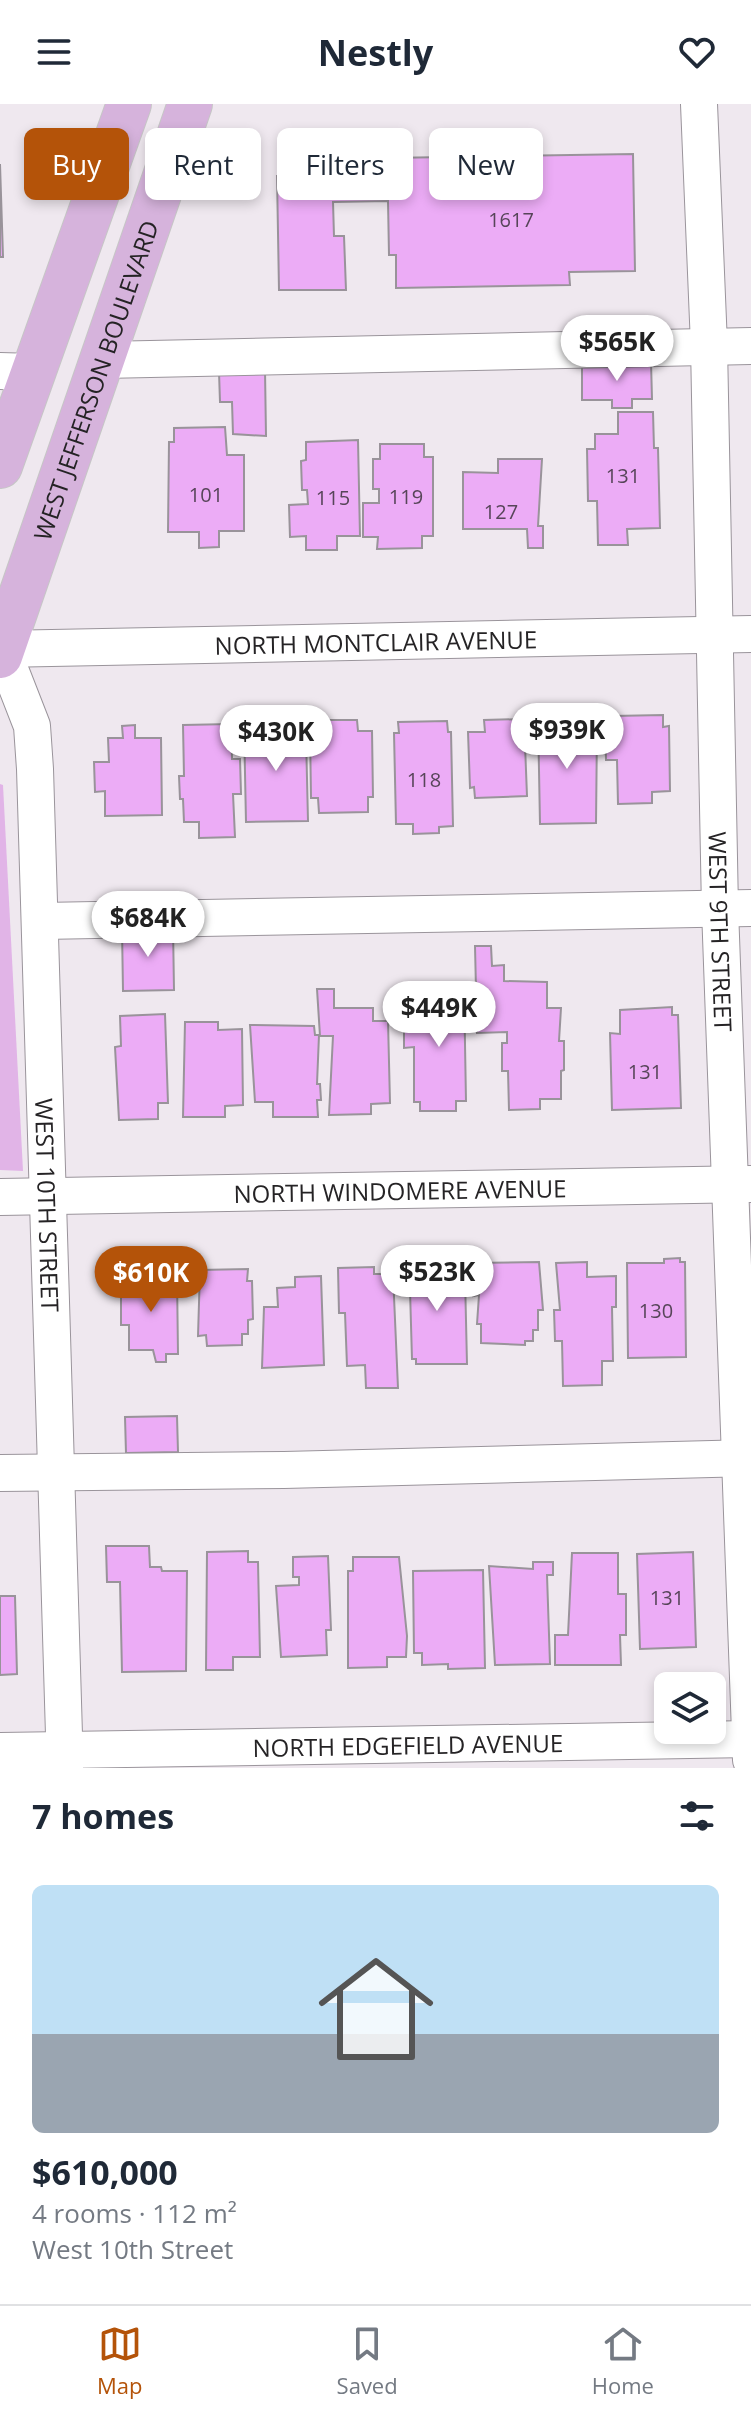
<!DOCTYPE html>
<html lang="en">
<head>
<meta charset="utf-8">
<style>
  :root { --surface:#fff; --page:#f6f6f7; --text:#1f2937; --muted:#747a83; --line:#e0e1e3; --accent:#b45309 }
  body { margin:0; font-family:"Open Sans",sans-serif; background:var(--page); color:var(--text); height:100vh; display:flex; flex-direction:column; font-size:30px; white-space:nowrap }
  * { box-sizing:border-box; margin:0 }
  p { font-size:26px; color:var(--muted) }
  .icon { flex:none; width:44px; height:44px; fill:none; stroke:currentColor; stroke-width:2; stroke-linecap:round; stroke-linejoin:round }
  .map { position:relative; height:1664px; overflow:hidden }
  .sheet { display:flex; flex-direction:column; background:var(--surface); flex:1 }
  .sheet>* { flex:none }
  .banner { position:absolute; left:24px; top:24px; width:704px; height:72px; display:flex; gap:16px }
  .tools { position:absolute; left:654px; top:1568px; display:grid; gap:16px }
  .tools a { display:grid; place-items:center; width:72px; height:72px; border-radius:12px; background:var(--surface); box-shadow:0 4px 12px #0003; font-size:40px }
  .price { position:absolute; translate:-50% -68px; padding:0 18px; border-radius:28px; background:#fff; color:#222; font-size:26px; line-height:52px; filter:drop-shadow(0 2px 4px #0008) }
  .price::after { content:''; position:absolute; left:50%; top:48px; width:24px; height:18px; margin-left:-12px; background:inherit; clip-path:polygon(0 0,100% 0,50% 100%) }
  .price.current { background:var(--accent); color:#fff }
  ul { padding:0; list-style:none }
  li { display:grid; align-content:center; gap:16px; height:424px; padding:0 32px }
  li span { display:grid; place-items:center; height:248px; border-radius:12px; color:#555 }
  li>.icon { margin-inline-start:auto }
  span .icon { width:144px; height:144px; fill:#fffc; stroke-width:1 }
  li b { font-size:34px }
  h2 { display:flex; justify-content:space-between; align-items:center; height:96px; padding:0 32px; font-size:34px }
  .pill { padding:0 28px; border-radius:12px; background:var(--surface); box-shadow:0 4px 12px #0003; font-size:28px; line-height:72px }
  .pill.current { background:var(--accent); color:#fff }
  header { display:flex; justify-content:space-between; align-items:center; height:104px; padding:0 32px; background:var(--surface); font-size:36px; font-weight:700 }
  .dock { display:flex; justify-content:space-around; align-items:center; height:112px; border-top:2px solid var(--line); background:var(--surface); font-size:22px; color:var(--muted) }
  .dock a { display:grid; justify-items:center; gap:4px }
  .dock .current { color:var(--accent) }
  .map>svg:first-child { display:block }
</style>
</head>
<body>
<header><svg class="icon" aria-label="menu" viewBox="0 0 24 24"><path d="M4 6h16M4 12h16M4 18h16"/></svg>Nestly<svg class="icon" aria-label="heart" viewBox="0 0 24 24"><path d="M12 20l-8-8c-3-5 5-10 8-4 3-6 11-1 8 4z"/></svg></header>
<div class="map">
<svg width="751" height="1664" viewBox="0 0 751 1664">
  <rect width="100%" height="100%" fill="#efe8ef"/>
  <path fill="#e1b4e7" d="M0 680 3 681 23 1067 0 1066Z"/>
  <path fill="#ecacf6" stroke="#99939a" stroke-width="2" d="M633 50 635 167 569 168 570 181 396 184V151H389L388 97 333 98 334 132H344L346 186H279L277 72 319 71 324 68 325 55Z
    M0 60 3 153H0Z
    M651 258 652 295H632V304H612V296H582V260Z
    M265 266 266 332 233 330 232 298H220L219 268Z
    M618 308H653L654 344H658L660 424 627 425 628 441H598L597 397H588L587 345H595V330H618Z
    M225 323 227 351H244V427H219V443L199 444V428H168L169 338H174V324Z
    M358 336 360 432H337V446H306V432L290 433 289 401 308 400 307 386H302L301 357 306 356V338Z
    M380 340H424V353H433V432H422V444L377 445 378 433H363V399H379V385H373V355H380Z
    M498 355H542L538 422H543V444H528L527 425H463V368L498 369Z
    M583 611V624H597L596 719 540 720 538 613Z
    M663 611V623L669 622 670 687 652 688V699L618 700 617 656H606L605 618H613V612Z
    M524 615 527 692 475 694 474 683 470 684 468 628H485L484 616Z
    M325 616H357L358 627H372L373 693H368V708L319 709 318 694H311L310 627H324Z
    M447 617 448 628H451L453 722 439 723V729L413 730V720H396L394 629H399L398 618Z
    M298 619 299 632H306L308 717 246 718 244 620Z
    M231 620 232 655H240L241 690H233L235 733 199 734V718H184L183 695H180L179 672H184L183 621Z
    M135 621V634H161L162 711 105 712V687L95 688 94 658H109L108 634H123L122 622Z
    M173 823 174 886 123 887 122 825Z
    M475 842H491L492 862 504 861V877L547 878V904H561L559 937H564V966L561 967V995H540V1005L509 1006 508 967H502V939H507V928L477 929Z
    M464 882 466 997H456V1007H420V998H414V943L404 944V918H413V902L428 901V883Z
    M317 885H334V904H373V917H388L390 999 371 1000V1010L329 1011 333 932H320Z
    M672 903V911H678L681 1004 612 1006 610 929 620 930V906Z
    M165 910 168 999H158V1015L119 1016 115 943 121 942 120 912Z
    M185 918H218V926L242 925 243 1001 225 1002V1013H183Z
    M250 921 314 922 315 931H319L317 980H320L321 996H317L318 1013H273V998H255Z
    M680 1154V1158H685L686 1253 628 1254 627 1159H664V1155Z
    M539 1158 543 1206H538V1226H533V1237H525V1241L481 1239V1220H477L479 1191 473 1192 472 1159Z
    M587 1158V1173L616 1172V1203H612L613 1257H602V1281L563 1282 562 1237H555L554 1206H560L556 1159Z
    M462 1160V1173H465L467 1260H416V1255H412L410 1186H399V1162Z
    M374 1163V1170H393L398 1284H366L365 1261 347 1262 345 1209H339L338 1164Z
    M248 1165 247 1177H252L253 1215 248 1216V1230H242V1241L207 1242 206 1231 198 1232 200 1166Z
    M321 1172 324 1261 262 1264 264 1203H278L277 1184 295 1183V1173Z
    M121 1173H177L178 1250H166V1258H156L153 1246H129V1221H121Z
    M177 1312 178 1348 126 1349 125 1313Z
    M106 1442H149L150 1463H161L162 1467H187L186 1567 122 1568 120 1478H107Z
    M248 1447V1458H258L260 1553H233V1566H206L207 1448Z
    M693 1448 696 1543 640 1545 637 1450Z
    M572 1449H618V1490H626V1531H620L621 1561H555V1531H568Z
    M328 1452 331 1526H326L327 1551 281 1553 276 1482 299 1481V1473H293V1453Z
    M353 1453H399L407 1532 406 1553H387V1563L348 1564V1467H353Z
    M533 1458H553V1471H547L550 1560 495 1561 489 1462 533 1465Z
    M483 1466 485 1564 448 1565V1560L422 1561V1549H414L413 1467Z
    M0 1492H15L17 1570 0 1571Z"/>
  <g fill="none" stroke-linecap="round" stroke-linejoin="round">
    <g stroke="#9a949b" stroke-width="38">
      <g id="minor">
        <path id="s1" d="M699 0 709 241 720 805 751 1656"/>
        <path d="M103 256 751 242"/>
        <path d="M0 267 34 268"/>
        <path id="s2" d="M0 545 751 530"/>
        <path id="s3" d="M2 545 32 622 35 665 65 1664"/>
        <path d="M42 817 751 804"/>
        <path id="s4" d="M0 1093 751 1080"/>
        <path d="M0 1369 284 1366 751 1354"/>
        <path id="s5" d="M0 1647 751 1635"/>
      </g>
    </g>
    <g stroke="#c6c6c6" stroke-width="46">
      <g id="major">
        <path d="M0 362 129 0"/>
        <path id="s6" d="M0 552 190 0"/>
      </g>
    </g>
    <use href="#minor" stroke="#fff" stroke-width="36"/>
    <use href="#major" stroke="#d6b3dc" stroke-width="44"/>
  </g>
  <g text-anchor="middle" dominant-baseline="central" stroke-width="8" stroke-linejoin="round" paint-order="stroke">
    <g font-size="20" fill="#574559">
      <text x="511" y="115">1617</text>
      <text x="623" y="371">131</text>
      <text x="206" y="390">101</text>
      <text x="406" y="392">119</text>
      <text x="333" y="393">115</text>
      <text x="501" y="407">127</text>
      <text x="424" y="675">118</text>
      <text x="645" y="967">131</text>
      <text x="656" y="1206">130</text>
      <text x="667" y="1493">131</text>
    </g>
    <g font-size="24" fill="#252325" stroke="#fff">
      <text stroke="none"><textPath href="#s6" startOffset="292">WEST JEFFERSON BOULEVARD</textPath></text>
      <text stroke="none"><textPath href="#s2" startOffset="376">NORTH MONTCLAIR AVENUE</textPath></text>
      <text stroke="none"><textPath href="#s1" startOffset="828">WEST 9TH STREET</textPath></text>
      <text stroke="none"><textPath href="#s4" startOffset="400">NORTH WINDOMERE AVENUE</textPath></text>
      <text stroke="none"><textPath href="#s3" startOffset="562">WEST 10TH STREET</textPath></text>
      <text stroke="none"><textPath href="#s5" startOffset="408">NORTH EDGEFIELD AVENUE</textPath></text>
    </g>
  </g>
</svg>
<div class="tools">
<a><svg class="icon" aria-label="layers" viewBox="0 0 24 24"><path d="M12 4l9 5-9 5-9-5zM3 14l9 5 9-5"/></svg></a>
</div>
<b class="price" style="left:617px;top:279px">$565K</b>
<b class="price" style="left:567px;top:667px">$939K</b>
<b class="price" style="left:276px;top:669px">$430K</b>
<b class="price" style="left:148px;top:855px">$684K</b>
<b class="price" style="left:439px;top:945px">$449K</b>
<b class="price" style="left:437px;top:1209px">$523K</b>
<b class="price current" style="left:151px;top:1210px">$610K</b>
<div class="banner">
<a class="pill current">Buy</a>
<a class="pill">Rent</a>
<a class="pill">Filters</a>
<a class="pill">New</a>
</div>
</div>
<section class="sheet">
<h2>7 homes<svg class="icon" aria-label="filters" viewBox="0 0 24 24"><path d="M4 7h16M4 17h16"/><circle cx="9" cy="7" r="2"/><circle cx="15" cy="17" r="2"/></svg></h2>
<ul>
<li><span style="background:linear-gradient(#bfe0f5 60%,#9aa5b1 0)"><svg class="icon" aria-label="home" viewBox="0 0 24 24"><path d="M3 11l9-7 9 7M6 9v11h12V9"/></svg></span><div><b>$610,000</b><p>4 rooms · 112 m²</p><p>West 10th Street</p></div></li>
</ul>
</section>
<nav class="dock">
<a class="current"><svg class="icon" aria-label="map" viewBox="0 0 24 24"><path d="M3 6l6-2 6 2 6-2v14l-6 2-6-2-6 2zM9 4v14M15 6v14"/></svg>Map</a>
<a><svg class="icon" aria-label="saved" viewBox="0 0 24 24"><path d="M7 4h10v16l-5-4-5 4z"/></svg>Saved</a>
<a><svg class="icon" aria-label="home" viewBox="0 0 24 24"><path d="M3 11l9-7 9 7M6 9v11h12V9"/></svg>Home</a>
</nav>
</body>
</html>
